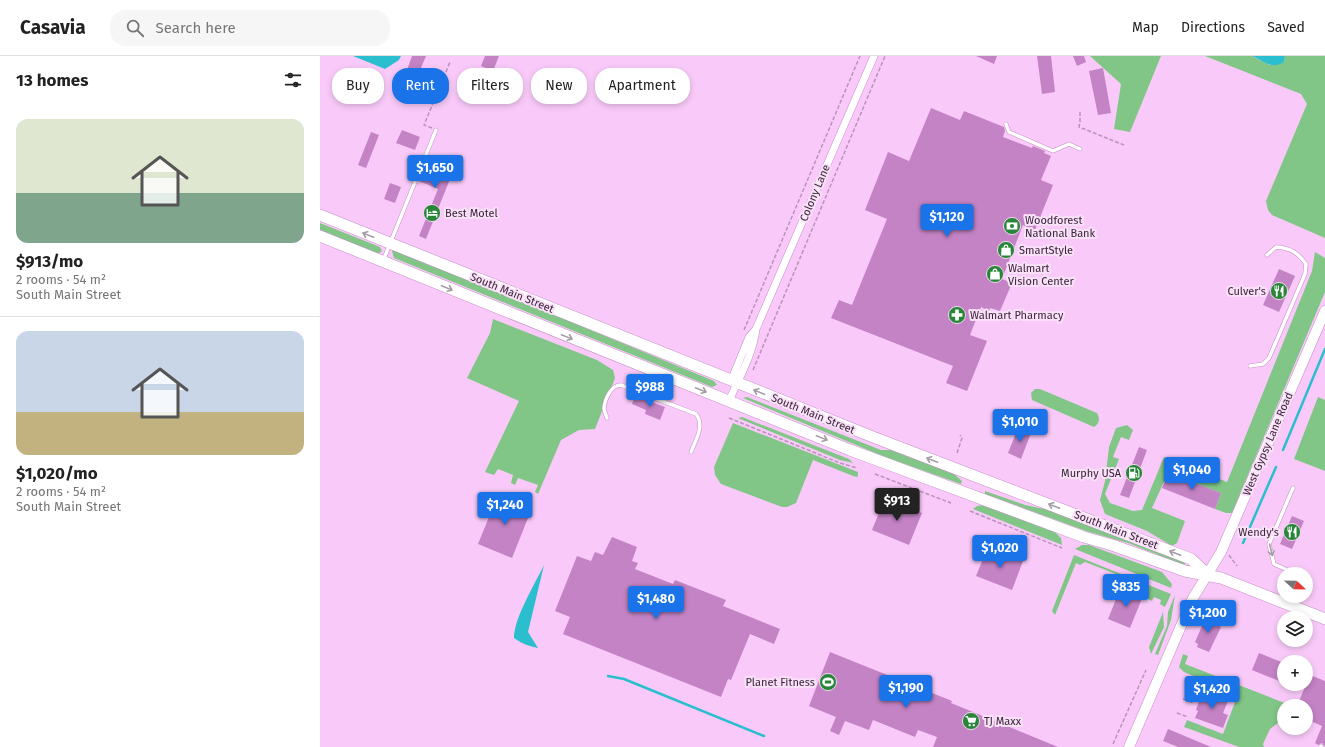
<!DOCTYPE html>
<html lang="en">
<head>
<meta charset="utf-8">
<style>
  :root { --surface:#fff; --page:#f6f6f6; --text:#222; --muted:#767676; --line:#e0e0e0; --accent:#1a73e8 }
  body { margin:0; font-family:"Fira Sans",sans-serif; background:var(--page); color:var(--text); height:100vh; display:flex; flex-direction:column; font-size:15px; white-space:nowrap }
  * { box-sizing:border-box; margin:0 }
  p { font-size:13px; color:var(--muted) }
  .icon { flex:none; width:22px; height:22px; fill:none; stroke:currentColor; stroke-width:2; stroke-linecap:round; stroke-linejoin:round }
  .map { position:relative; flex:1; overflow:hidden }
  .side { display:flex; flex-direction:column; background:var(--surface); width:320px }
  .side>* { flex:none }
  .hud { position:absolute; left:12px; top:12px; width:380px; height:36px; display:flex; gap:8px }
  .needle { width:26px; rotate:112deg }
  .tools { position:absolute; left:957px; top:511px; display:grid; gap:8px }
  .tools a { display:grid; place-items:center; width:36px; height:36px; border-radius:50%; background:var(--surface); box-shadow:0 2px 6px #0003; font-size:20px }
  .price { position:absolute; translate:-50% -34px; padding:0 9px; border-radius:4px; background:var(--accent); color:#fff; font-size:13px; line-height:26px; filter:drop-shadow(0 1px 2px #0008) }
  .price::after { content:''; position:absolute; left:50%; top:24px; width:12px; height:9px; margin-left:-6px; background:inherit; clip-path:polygon(0 0,100% 0,50% 100%) }
  .price.active { background:#222; color:#fff }
  ul { padding:0; list-style:none }
  li { display:grid; align-content:center; gap:8px; height:212px; padding:0 16px }
  li+li { border-top:1px solid var(--line) }
  li span { display:grid; place-items:center; height:124px; border-radius:12px; color:#555 }
  li>.icon { margin-inline-start:auto }
  span .icon { width:72px; height:72px; fill:#fffc; stroke-width:1 }
  li b { font-size:17px }
  h2 { display:flex; justify-content:space-between; align-items:center; height:48px; padding:0 16px; font-size:17px }
  .chip { padding:0 14px; border-radius:16px; background:var(--surface); box-shadow:0 2px 6px #0003; font-size:14px; line-height:36px }
  .chip.active { background:var(--accent); color:#fff }
  header { display:flex; align-items:center; gap:24px; box-sizing:border-box; height:56px; padding:0 20px; background:var(--surface); border-bottom:1px solid var(--line) }
  header strong { font-size:19px }
  nav { display:flex; gap:22px; margin-inline-start:auto; font-size:14px }
  .search { width:280px; height:36px; background:var(--page); display:flex; align-items:center; gap:10px; box-sizing:border-box; padding:0 14px; border-radius:16px; color:var(--muted); font-size:15px }
  main { display:flex; flex:1; min-height:0 }
  .map>svg:first-child { display:block }
</style>
</head>
<body>
<header>
<strong>Casavia</strong>
<div class="search"><svg class="icon" aria-label="search" viewBox="0 0 24 24"><circle cx="10" cy="10" r="6"/><path d="M15 15l6 6"/></svg>Search here</div>
<nav><a>Map</a><a>Directions</a><a>Saved</a></nav>
</header>
<main>
<section class="side">
<h2>13 homes<svg class="icon" aria-label="filters" viewBox="0 0 24 24"><path d="M4 7h16M4 17h16"/><circle cx="9" cy="7" r="2"/><circle cx="15" cy="17" r="2"/></svg></h2>
<ul>
<li><span style="background:linear-gradient(#dfe7d0 60%,#7fa58c 0)"><svg class="icon" aria-label="home" viewBox="0 0 24 24"><path d="M3 11l9-7 9 7M6 9v11h12V9"/></svg></span><div><b>$913/mo</b><p>2 rooms · 54 m²</p><p>South Main Street</p></div></li>
<li><span style="background:linear-gradient(#c9d6e8 65%,#c2b280 0)"><svg class="icon" aria-label="home" viewBox="0 0 24 24"><path d="M3 11l9-7 9 7M6 9v11h12V9"/></svg></span><div><b>$1,020/mo</b><p>2 rooms · 54 m²</p><p>South Main Street</p></div></li>
</ul>
</section>
<div class="map">
<svg width="1005" height="691" viewBox="0 0 1005 691">
  <rect width="100%" height="100%" fill="#f9caf9"/>
  <path fill="#82c687" d="M770 0H841L810 76 794 73 801 28Z
    M885 0H932L950 9 964 6 965 0H1005V182L952 159 948 154 946 145 987 48 981 38Z
    M0 167 60 191 62 195 58 198 0 174Z
    M75 193 394 325 397 329 392 331 74 202 72 195Z
    M995 196 1005 202V236L912 457H906L895 453 901 437 848 417 832 452 865 465 857 487 852 490 827 475 785 458 780 444 785 425 789 391 796 372 807 369 813 374 809 384 801 381 793 401 799 403 785 438 790 447 813 455 822 454 844 401 907 426 992 215Z
    M173 263 277 304 293 314 295 322 275 373 259 374 241 384 218 438 215 436 218 429 198 422 195 429 191 427 193 419 178 413 174 419 165 416 199 345 147 322 170 277Z
    M715 333H720L777 357C780 363 780 367 774 371L712 344 711 337Z
    M427 341 561 394H571L634 418 642 425 641 428 565 401 423 342Z
    M998 341 1005 344V415L974 403Z
    M422 361 529 403 533 407 520 404 418 362Z
    M413 367 538 416V419L537 421 533 420 493 404 476 447 467 451H462L401 428 395 419 394 411Z
    M665 435 705 449 729 454 866 506 864 509 808 487 766 475 665 438Z
    M664 449 734 475 741 482 742 489 653 453 657 450Z
    M762 489H769L842 516 852 528 851 532 755 493Z
    M754 499 851 538 845 551 840 548 841 544 834 541 832 545 801 531 806 522 765 506 760 509 756 507 735 559 732 555Z
    M855 539 851 564 838 599 835 598 847 570 848 556Z
    M843 556 844 571 831 598 829 591Z
    M863 598 868 600 865 608 967 648V650H964L963 663 950 673 943 688 944 691H919L864 671 867 664 903 678 915 646 881 630 883 624 864 616 859 611Z"/>
  <path fill="#2bbece" d="M33 0H81L79 4 65 13Z
    M932 0H965L964 6C950 14 945 5 932 0Z
    M224 509 208 576 218 592C209 590 202 588 194 582 194 562 215 528 224 509Z"/>
  <g fill="none" stroke-linecap="round" stroke-linejoin="round">
    <path stroke="#2bbece" stroke-width="2.5" d="M963 394 1005 293
      M923 487 956 411
      M288 620 304 623 444 680"/>
  </g>
  <path fill="#c483c5" d="M92 0H106L98 19 87 14Z
    M165 0H179L173 15 161 10Z
    M656 0H677L674 8Z
    M717 0H731L735 36 722 38Z
    M753 0H764L766 6 757 10Z
    M783 12 791 57 778 59 769 15Z
    M611 52 640 64 644 55 684 71 685 75 683 81 712 92 713 90 725 95 724 97 731 100 721 124 733 129 715 174 703 169 682 223 692 227 680 255 670 252 669 255 661 251 650 279 667 285 647 335 626 327 633 310 511 262 519 244 532 249 567 163 545 154 568 96 589 105Z
    M82 74 100 81 95 94 76 87Z
    M51 76 59 79 46 112 38 109Z
    M108 103 135 115 132 123H130L106 183 99 180 118 133 99 125Z
    M70 127 81 131 75 147 64 143Z
    M959 213 975 220 959 256 943 249Z
    M315 340 345 351 340 364 325 358 326 354 312 348Z
    M698 372 711 377 701 403 688 397Z
    M819 391 827 394 809 442 800 439Z
    M848 417 901 437 895 453 842 432Z
    M178 439 212 452 192 502 158 488Z
    M565 442 602 457 589 489 552 474Z
    M972 460 984 465 972 493 960 488Z
    M292 481 317 491 312 505 318 507 315 513 353 528 355 524 406 544 403 550 460 573 454 588 430 578 411 624 408 623 401 641 243 578 250 561 235 555 257 500 271 505 275 496 283 499Z
    M668 491 703 505 692 534 656 520Z
    M801 531 823 540 810 572 788 563Z
    M886 561 901 567 899 570 901 571 889 596 877 591 878 588 875 586Z
    M510 596 632 645 631 647 738 691H613L617 681 598 674 595 681 553 664 549 674 525 665 519 679 510 675 516 661 489 650Z
    M939 597 964 607V627L932 614Z
    M990 619 1005 625V691L1002 687 998 689 995 687 1002 670 986 663V650H977Z
    M885 636 908 645 903 657 908 659 903 672 875 662 878 655 876 654 880 642 883 643Z
    M848 673 891 691H858L843 685Z"/>
  <g fill="none" stroke-linecap="round" stroke-linejoin="round">
    <g stroke="#c48dc5" stroke-width="4.5">
      <path id="lane" d="M686 68 689 76 733 95 749 88 760 93
        M63 205 116 74
        M930 310 943 308 949 302 985 218 986 208C978 197 971 192 956 191L947 199
        M287 362C286 359 284 355 284 352 285 343 291 329 301 329L376 358C385 370 376 383 371 396
        M973 432 949 488 954 508 974 517
        M1001 691V690"/>
    </g>
    <g stroke="#c48dc5" stroke-width="8">
      <path id="street" d="M411 325 429 281 436 273
        M409 345C419 322 433 298 436 273L554 0"/>
    </g>
    <g stroke="#c48dc5" stroke-width="11">
      <path id="secondary" d="M809 691 873 542 901 496 1005 255"/>
    </g>
    <g stroke="#c48dc5" stroke-width="12">
      <path id="primary" d="M0 159 553 381 871 503 887 518
        M0 180 530 394 764 481 792 489 865 515 901 522 1005 563"/>
    </g>
    <path stroke="#b993b9" stroke-width="1.5" stroke-dasharray="4 2" stroke-linecap="butt" d="M760 56V66L759 71 804 89
      M112 72 104 69 130 6
      M424 274 540 0
      M433 314 565 0
      M409 362 520 407 537 412
      M637 397 642 382 640 379
      M555 418 631 447
      M650 455 742 492
      M909 499 917 510
      M863 643 874 647
      M857 657 868 661
      M793 688 826 614"/>
    <use href="#lane" stroke="#fff" stroke-width="3.5"/>
    <use href="#street" stroke="#fff" stroke-width="7"/>
    <use href="#secondary" stroke="#fff" stroke-width="10"/>
    <use href="#primary" stroke="#fff" stroke-width="11"/>
  </g>
  <defs><path id="oneway-shaft" d="M-6 0H5M1.5-3L5.5 0L1.5 3" fill="none" stroke-width="1.6" stroke-linecap="round" stroke-linejoin="round"/></defs>
  <g stroke="#a69ca6">
    <use href="#oneway-shaft" transform="translate(48 179) rotate(-158)"/>
    <use href="#oneway-shaft" transform="translate(127 232) rotate(22)"/>
    <use href="#oneway-shaft" transform="translate(247 281) rotate(22)"/>
    <use href="#oneway-shaft" transform="translate(381 334) rotate(22)"/>
    <use href="#oneway-shaft" transform="translate(439 336) rotate(-158)"/>
    <use href="#oneway-shaft" transform="translate(502 382) rotate(22)"/>
    <use href="#oneway-shaft" transform="translate(612 404) rotate(-159)"/>
    <use href="#oneway-shaft" transform="translate(734 450) rotate(-159)"/>
    <use href="#oneway-shaft" transform="translate(951 494) rotate(77)"/>
    <use href="#oneway-shaft" transform="translate(855 497) rotate(-159)"/>
  </g>
  <defs>
    <g id="hotel-disc" transform="scale(0.9)"><circle r="9.5" fill="#288638" stroke="#f9e1f8"/><path d="M-6-4.5h1.5V1H6V5H4.5V3h-9V5H-6ZM-4 0a1.8 1.8 0 1 1 3.6 0ZM.5 0V-2.5h3Q6-2.5 6 0Z" fill="#fff"/></g>
    <g id="bank-disc" transform="scale(0.9)"><circle r="9.5" fill="#288638" stroke="#f9e1f8"/><path d="M-6-4H6V4H-6ZM0-2.3a2.3 2.3 0 1 0 0 4.6a2.3 2.3 0 1 0 0-4.6Z" fill="#fff"/></g>
    <g id="shop-disc" transform="scale(0.9)"><circle r="9.5" fill="#288638" stroke="#f9e1f8"/><path d="M-5-2.5h2.3a2.7 3.5 0 0 1 5.4 0H5L5.5 6h-11ZM-1.5-2.5h3a1.5 2.3 0 0 0-3 0Z" fill="#fff"/></g>
    <g id="restaurant-disc" transform="scale(0.9)"><circle r="9.5" fill="#288638" stroke="#f9e1f8"/><path d="M-5-6h1v4h1v-4h1v4h1v-4h1v5L-1.5 .5V6h-2V.5L-5-1ZM5-6V6H3V1.5H1.5Q1.5-4 5-6Z" fill="#fff"/></g>
    <g id="pharmacy-disc" transform="scale(0.9)"><circle r="9.5" fill="#288638" stroke="#f9e1f8"/><path d="M-2-6h4v4h4v4h-4v4h-4v-4h-4v-4h4Z" fill="#fff"/></g>
    <g id="fuel-disc" transform="scale(0.9)"><circle r="9.5" fill="#288638" stroke="#f9e1f8"/><path d="M-5.5-6h7V0h2V4h1.3V-2.5L3-4.5l.8-.8L6-3V5H2.5V1h-1V6h-7ZM-4.2-4.7v3.2H.2V-4.7Z" fill="#fff"/></g>
    <g id="stadium-disc" transform="scale(0.9)"><circle r="9.5" fill="#288638" stroke="#f9e1f8"/><path d="M0-5a6.5 5 0 1 0 0 10a6.5 5 0 1 0 0-10ZM-3.5-1.8h7v3.6h-7Z" fill="#fff"/></g>
    <g id="supermarket-disc" transform="scale(0.9)"><circle r="9.5" fill="#288638" stroke="#f9e1f8"/><path d="M-6-5.5h2.5l.6 2H6L4.5 2H-2.5L-4.4-4H-6ZM-1.5 3.2a1.3 1.3 0 1 0 .1 0ZM3 3.2a1.3 1.3 0 1 0 .1 0Z" fill="#fff"/></g>
  </defs>
  <g fill-rule="evenodd">
    <use href="#hotel-disc" x="112" y="157"/>
    <use href="#bank-disc" x="692" y="170"/>
    <use href="#shop-disc" x="686" y="194"/>
    <use href="#shop-disc" x="675" y="218"/>
    <use href="#restaurant-disc" x="959" y="235"/>
    <use href="#pharmacy-disc" x="637" y="259"/>
    <use href="#fuel-disc" x="814" y="417"/>
    <use href="#restaurant-disc" x="972" y="476"/>
    <use href="#stadium-disc" x="508" y="626"/>
    <use href="#supermarket-disc" x="651" y="665"/>
  </g>
  <g text-anchor="middle" dominant-baseline="central" stroke-width="4" stroke-linejoin="round" paint-order="stroke">
    <g font-size="11" fill="#3a243a" stroke="#f9e1f8">
      <text transform="translate(495 137) rotate(-67)">Colony Lane</text>
      <text transform="translate(192 237) rotate(22)">South Main Street</text>
      <text transform="translate(493 358) rotate(22)">South Main Street</text>
      <text transform="translate(948 388) rotate(-67)">West Gypsy Lane Road</text>
      <text transform="translate(796 474) rotate(21)">South Main Street</text>
    </g>
    <g font-size="11" fill="#3a243a" stroke="#f9e1f8" text-anchor="start">
      <text x="125" y="157">Best Motel</text>
      <text x="705" y="164">Woodforest<tspan x="705" dy="13">National Bank</tspan></text>
      <text x="699" y="194">SmartStyle</text>
      <text x="688" y="212">Walmart<tspan x="688" dy="13">Vision Center</tspan></text>
      <text x="946" y="235" text-anchor="end">Culver's</text>
      <text x="650" y="259">Walmart Pharmacy</text>
      <text x="801" y="417" text-anchor="end">Murphy USA</text>
      <text x="959" y="476" text-anchor="end">Wendy's</text>
      <text x="495" y="626" text-anchor="end">Planet Fitness</text>
      <text x="664" y="665">TJ Maxx</text>
    </g>
  </g>
</svg>
<div class="tools">
<a><svg class="needle" viewBox="-14 -14 28 28"><path d="M0-13l5 13h-10z" fill="#e53935"/><path d="M0 13l5-13h-10z" fill="#767676"/></svg></a>
<a><svg class="icon" aria-label="layers" viewBox="0 0 24 24"><path d="M12 4l9 5-9 5-9-5zM3 14l9 5 9-5"/></svg></a>
<a>+</a>
<a>−</a>
</div>
<b class="price" style="left:115px;top:133px">$1,650</b>
<b class="price" style="left:627px;top:182px">$1,120</b>
<b class="price" style="left:330px;top:352px">$988</b>
<b class="price" style="left:700px;top:387px">$1,010</b>
<b class="price" style="left:872px;top:435px">$1,040</b>
<b class="price active" style="left:577px;top:466px">$913</b>
<b class="price" style="left:185px;top:470px">$1,240</b>
<b class="price" style="left:680px;top:513px">$1,020</b>
<b class="price" style="left:806px;top:552px">$835</b>
<b class="price" style="left:336px;top:564px">$1,480</b>
<b class="price" style="left:888px;top:578px">$1,200</b>
<b class="price" style="left:586px;top:653px">$1,190</b>
<b class="price" style="left:892px;top:654px">$1,420</b>
<div class="hud">
<a class="chip">Buy</a>
<a class="chip active">Rent</a>
<a class="chip">Filters</a>
<a class="chip">New</a>
<a class="chip">Apartment</a>
</div>
</div>
</main>
</body>
</html>
